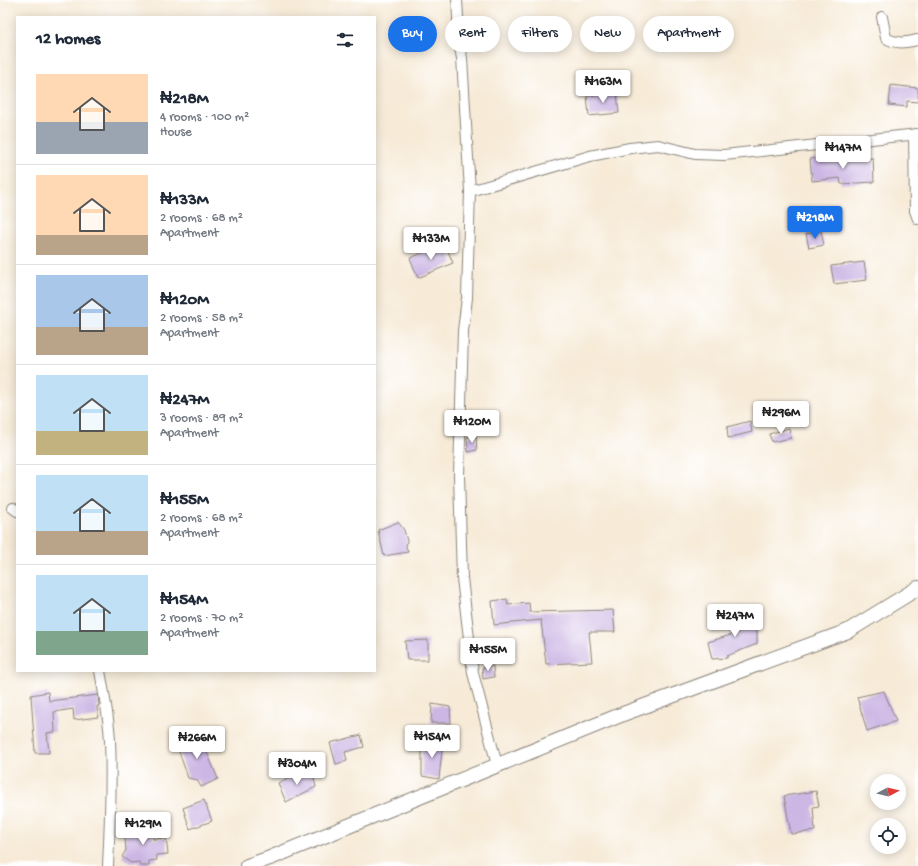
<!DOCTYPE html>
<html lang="en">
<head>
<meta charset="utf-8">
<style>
  :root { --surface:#fff; --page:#f2f2f3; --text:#1f2937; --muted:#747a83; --line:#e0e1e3; --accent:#1a73e8 }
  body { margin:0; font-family:"Gochi Hand",sans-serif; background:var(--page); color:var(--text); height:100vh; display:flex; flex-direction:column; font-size:15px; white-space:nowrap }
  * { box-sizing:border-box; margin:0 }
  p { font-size:13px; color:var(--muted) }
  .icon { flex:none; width:22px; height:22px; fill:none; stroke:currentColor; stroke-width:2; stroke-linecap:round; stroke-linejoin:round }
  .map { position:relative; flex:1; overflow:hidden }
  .side { position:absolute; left:16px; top:16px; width:360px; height:656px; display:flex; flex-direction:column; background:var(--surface); border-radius:0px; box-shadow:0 2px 10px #0003 }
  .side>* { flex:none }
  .hud { position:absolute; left:388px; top:16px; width:380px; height:36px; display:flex; gap:8px }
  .needle { width:26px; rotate:83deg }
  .buttons { position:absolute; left:870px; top:774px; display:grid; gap:8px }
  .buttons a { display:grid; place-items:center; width:36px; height:36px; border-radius:50%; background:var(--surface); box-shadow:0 2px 10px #0003; font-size:20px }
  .price { position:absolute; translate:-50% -34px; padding:0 9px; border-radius:4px; background:#fff; color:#222; font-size:13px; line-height:26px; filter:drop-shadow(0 1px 2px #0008) }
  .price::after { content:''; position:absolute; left:50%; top:24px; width:12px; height:9px; margin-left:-6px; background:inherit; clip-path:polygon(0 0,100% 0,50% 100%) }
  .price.on { background:var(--accent); color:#fff }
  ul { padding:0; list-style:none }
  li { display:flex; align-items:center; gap:12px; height:100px; padding:0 20px }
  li+li { border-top:1px solid var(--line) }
  li span { display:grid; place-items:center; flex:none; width:112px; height:80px; border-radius:0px; color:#555 }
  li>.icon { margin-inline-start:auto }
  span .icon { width:48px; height:48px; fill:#fffc; stroke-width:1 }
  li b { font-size:17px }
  h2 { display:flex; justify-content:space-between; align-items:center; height:48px; padding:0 20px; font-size:17px }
  .tag { padding:0 14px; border-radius:18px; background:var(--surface); box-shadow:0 2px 10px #0003; font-size:14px; line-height:36px }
  .tag.on { background:var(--accent); color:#fff }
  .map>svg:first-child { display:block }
</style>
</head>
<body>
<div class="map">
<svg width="918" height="866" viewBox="0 0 918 866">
  <rect width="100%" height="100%" fill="#fff"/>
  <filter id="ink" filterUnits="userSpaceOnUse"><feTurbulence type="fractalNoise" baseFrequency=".025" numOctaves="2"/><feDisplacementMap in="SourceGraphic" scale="8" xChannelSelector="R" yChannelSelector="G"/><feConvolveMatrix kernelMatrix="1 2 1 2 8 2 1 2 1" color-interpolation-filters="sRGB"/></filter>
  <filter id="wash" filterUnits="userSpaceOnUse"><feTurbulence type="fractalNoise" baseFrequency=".012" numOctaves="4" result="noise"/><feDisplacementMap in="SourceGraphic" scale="16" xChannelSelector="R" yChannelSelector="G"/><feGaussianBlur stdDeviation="0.9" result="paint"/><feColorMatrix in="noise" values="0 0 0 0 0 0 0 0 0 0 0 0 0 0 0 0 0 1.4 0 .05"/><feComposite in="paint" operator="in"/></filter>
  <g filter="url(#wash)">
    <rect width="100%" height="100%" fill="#f7ebd8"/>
    <g id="blocks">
      <path fill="#ccb6e4" d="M891 85 918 88V102L907 101V107L889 105Z
        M617 92 619 113 589 116 587 96Z
        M827 157V161L873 158 874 182 841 184 840 178 812 181 810 159Z
        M821 231 824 245 809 248 806 234Z
        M445 244 453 263 418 278 410 258Z
        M864 262 867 280 834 284 831 266Z
        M750 421 752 432 728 438 727 427Z
        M789 428 791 438 772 442 769 434Z
        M476 436 477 450 468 452 467 437Z
        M398 522 404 530 407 541 406 547 408 552 384 556 378 530Z
        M507 599 508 605 529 603 530 612 613 610 615 632H589L592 662 546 664 541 620 494 625 492 601Z
        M749 608 751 629 757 627V644L727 656V658L712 659 708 642 734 634V633L738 632 737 611Z
        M428 640V660H407L405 641Z
        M493 666 494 677 483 679 482 668Z
        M884 691 896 721 867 731 857 697Z
        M48 692 49 701 98 695 99 706H97L98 717 74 720 73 709 54 712 55 732 47 733 49 753H35L31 695Z
        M432 704 450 707 451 723H431Z
        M198 730 218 779 201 787 197 780 188 778 176 743Z
        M361 735 364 747 345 752 347 761 336 764 330 743Z
        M443 741 439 779 422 776V742Z
        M312 770 316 787 286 802 278 783Z
        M816 791 819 806 813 807 815 831 791 834 784 796Z
        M204 800 212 821 190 829 183 808Z
        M152 826 153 839 166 838 168 854 156 855 157 860 149 861V866H140L139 862 131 863 122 857 126 850 124 829Z"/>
    </g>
  </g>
  <g filter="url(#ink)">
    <use href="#blocks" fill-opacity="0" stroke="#8a847a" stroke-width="1"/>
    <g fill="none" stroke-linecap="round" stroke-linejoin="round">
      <g stroke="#8a847a" stroke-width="12">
        <path id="street" d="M457 0 458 17V39L462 58 470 191 467 298 463 331 459 476 462 578 473 673 497 765
          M882 17 886 38C897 45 906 42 918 40
          M914 134 915 211 918 219
          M470 191 590 156 630 148 658 145 695 154 724 155 918 134
          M13 508 17 511
          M100 671C104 694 109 717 110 741 112 782 110 824 108 866"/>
      </g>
      <g stroke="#8a847a" stroke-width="16">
        <path id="secondary" d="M247 866 270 858 623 714 848 631 918 588"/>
      </g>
      <use href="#street" stroke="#fff" stroke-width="10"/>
      <use href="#secondary" stroke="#fff" stroke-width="14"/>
    </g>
  </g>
</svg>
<div class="buttons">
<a><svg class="needle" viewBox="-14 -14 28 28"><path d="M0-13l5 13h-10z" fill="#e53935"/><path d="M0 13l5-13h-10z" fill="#747a83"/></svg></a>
<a><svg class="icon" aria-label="locate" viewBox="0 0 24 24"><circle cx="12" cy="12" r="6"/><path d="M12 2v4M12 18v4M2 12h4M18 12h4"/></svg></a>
</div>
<b class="price" style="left:603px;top:104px">₦163M</b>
<b class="price" style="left:843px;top:170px">₦147M</b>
<b class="price on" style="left:815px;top:240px">₦218M</b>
<b class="price" style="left:431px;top:261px">₦133M</b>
<b class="price" style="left:781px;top:435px">₦296M</b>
<b class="price" style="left:472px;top:444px">₦120M</b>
<b class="price" style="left:735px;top:638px">₦247M</b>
<b class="price" style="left:488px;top:672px">₦155M</b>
<b class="price" style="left:432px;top:759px">₦154M</b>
<b class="price" style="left:197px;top:760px">₦266M</b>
<b class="price" style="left:297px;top:786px">₦304M</b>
<b class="price" style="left:143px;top:846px">₦129M</b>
<div class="hud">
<a class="tag on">Buy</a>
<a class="tag">Rent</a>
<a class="tag">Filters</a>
<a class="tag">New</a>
<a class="tag">Apartment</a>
</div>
<section class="side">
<h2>12 homes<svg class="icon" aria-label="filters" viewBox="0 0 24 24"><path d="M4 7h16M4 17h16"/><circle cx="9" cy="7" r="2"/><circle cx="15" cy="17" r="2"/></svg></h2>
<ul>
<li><span style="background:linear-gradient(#ffd9b3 60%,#9aa5b1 0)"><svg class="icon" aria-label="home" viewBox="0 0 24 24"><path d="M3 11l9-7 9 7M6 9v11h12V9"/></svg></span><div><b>₦218M</b><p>4 rooms · 100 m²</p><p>House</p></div></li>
<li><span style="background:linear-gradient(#ffd9b3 75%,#b9a48a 0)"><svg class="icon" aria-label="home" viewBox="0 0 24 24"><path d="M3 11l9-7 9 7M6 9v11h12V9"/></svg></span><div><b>₦133M</b><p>2 rooms · 68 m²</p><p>Apartment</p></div></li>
<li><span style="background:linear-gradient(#a9c7e8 65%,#b9a48a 0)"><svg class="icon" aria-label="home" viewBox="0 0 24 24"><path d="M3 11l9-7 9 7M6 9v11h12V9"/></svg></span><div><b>₦120M</b><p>2 rooms · 58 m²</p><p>Apartment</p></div></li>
<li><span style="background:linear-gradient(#bfe0f5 70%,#c2b280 0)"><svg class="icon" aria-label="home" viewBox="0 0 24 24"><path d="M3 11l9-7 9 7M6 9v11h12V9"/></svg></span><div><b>₦247M</b><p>3 rooms · 89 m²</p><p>Apartment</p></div></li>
<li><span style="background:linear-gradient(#bfe0f5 70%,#b9a48a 0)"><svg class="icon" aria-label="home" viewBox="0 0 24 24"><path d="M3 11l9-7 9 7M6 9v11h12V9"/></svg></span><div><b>₦155M</b><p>2 rooms · 68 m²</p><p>Apartment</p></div></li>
<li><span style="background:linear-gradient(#bfe0f5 70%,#7fa58c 0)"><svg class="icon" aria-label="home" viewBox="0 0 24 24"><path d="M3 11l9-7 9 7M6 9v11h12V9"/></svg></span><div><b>₦154M</b><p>2 rooms · 70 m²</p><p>Apartment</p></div></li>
</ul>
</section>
</div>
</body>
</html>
